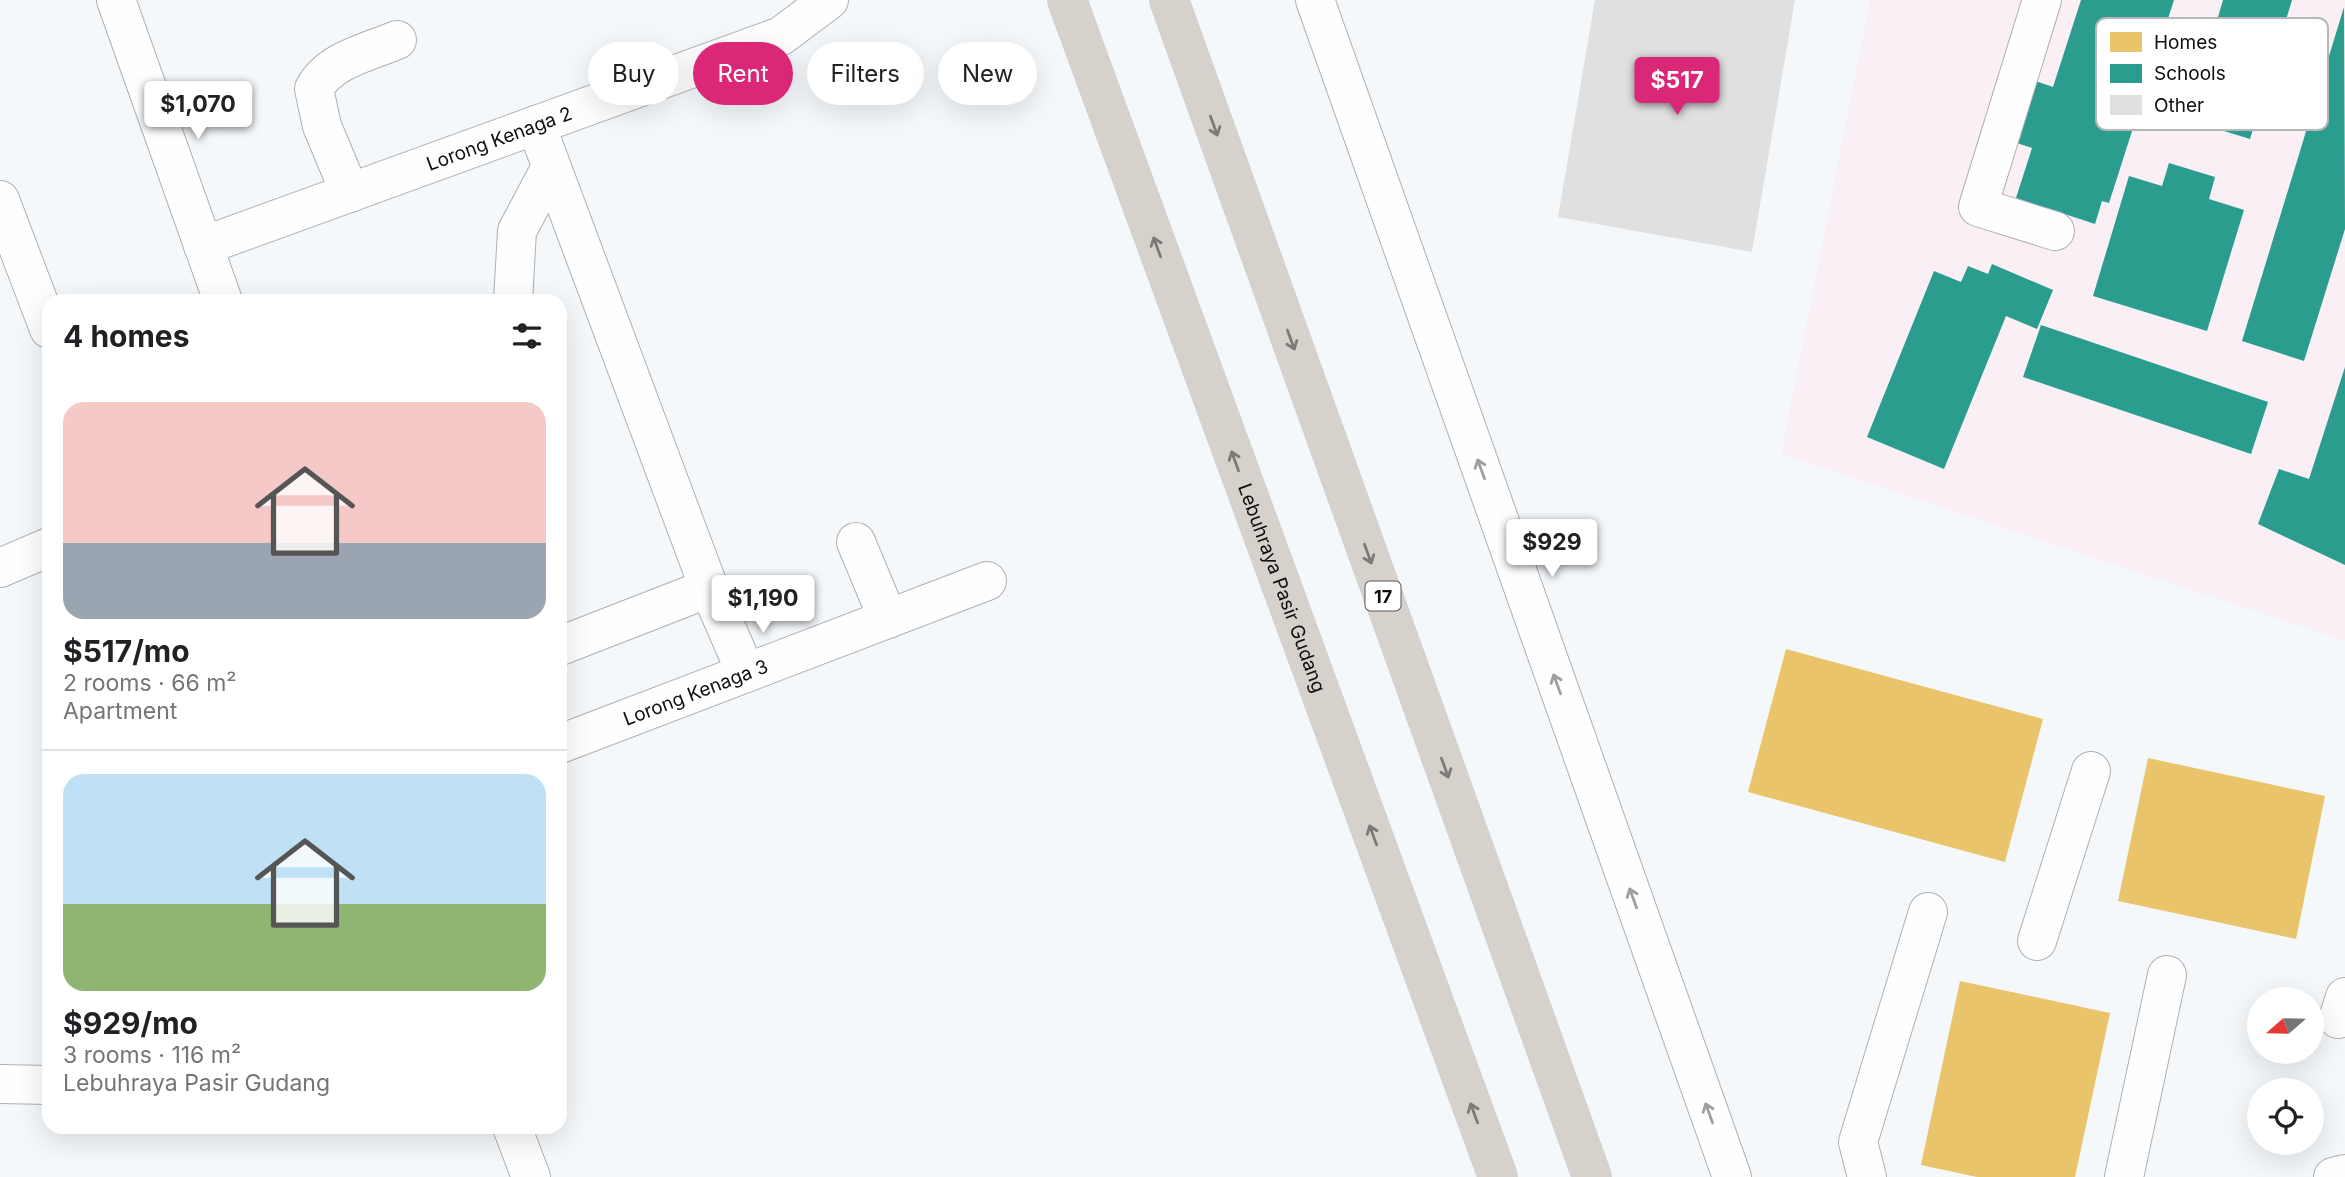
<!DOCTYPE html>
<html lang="en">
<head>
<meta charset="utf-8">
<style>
  :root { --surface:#fff; --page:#f2f2f2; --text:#202124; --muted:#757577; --line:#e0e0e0; --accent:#db2777 }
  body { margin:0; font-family:Inter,sans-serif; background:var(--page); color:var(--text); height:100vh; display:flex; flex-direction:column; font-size:26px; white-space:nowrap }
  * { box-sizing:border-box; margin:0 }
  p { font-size:23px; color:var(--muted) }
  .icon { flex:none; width:38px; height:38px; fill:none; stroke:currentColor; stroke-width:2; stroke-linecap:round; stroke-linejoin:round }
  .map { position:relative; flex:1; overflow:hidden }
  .side { position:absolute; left:42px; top:294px; width:525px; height:840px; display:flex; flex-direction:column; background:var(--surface); border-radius:21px; box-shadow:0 7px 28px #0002 }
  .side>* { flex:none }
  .top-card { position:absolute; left:588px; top:42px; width:665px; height:63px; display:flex; gap:14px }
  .needle { width:46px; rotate:250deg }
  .controls { position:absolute; left:2247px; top:987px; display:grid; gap:14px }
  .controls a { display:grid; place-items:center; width:77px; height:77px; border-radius:50%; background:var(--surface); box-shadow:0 7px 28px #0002; font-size:35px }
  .price { position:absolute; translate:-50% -60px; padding:0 16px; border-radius:7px; background:#fff; color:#222; font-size:23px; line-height:46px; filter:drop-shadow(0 2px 4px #0008) }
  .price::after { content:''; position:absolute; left:50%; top:42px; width:21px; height:16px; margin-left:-10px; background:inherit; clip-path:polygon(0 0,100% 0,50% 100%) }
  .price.on { background:var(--accent); color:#fff }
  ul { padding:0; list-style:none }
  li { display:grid; align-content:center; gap:14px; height:371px; padding:0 21px }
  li+li { border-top:2px solid var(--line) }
  li span { display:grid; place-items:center; height:217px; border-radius:21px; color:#555 }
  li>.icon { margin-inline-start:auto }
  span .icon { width:126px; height:126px; fill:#fffc; stroke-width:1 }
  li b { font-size:30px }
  h2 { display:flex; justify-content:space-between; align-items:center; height:84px; padding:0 21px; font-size:30px }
  .pill { padding:0 24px; border-radius:32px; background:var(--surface); box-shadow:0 7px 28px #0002; font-size:24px; line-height:63px }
  .pill.on { background:var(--accent); color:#fff }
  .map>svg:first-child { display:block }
</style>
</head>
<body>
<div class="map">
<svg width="2345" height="1177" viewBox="0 0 2345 1177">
  <rect width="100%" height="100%" fill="#f5f8fb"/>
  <path fill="#f9eff4" d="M1870 0H2345V641L1781 454Z"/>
  <path fill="#e9c46a" d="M1786 649 2043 719 2005 862 1748 792Z
    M2148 758 2325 796 2296 939 2118 901Z
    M1960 981 2110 1013 2075 1177H1977L1921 1165Z"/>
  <path fill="#2a9d8f" d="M2081 0H2174L2109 203 2102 201 2095 224 2016 198 2032 148 2011 141 2030 79 2053 87Z
    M2223 0H2292L2250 139 2188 120Z
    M2344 7 2345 229 2304 361 2242 341Z
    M2169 163 2215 177 2209 199 2244 210 2207 331 2093 296 2129 176 2162 186Z
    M1992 264 2053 290 2037 329 2006 316 1944 469 1867 437 1934 271 1961 282 1968 266 1988 274Z
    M2041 325 2268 402 2251 454 2023 377Z
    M2345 367V565L2258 524 2279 469 2309 479Z"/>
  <path fill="#e0e0e1" d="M1595 0H1795L1752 252 1558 217Z"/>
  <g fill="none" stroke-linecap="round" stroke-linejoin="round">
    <g stroke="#aeb0b2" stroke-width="40">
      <g id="minor">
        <path d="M116 0 223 301"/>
        <path d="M1315 0 1732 1177"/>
        <path d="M2042 0 1978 207 2055 231"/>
        <path d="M536 125 709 588 746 673"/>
        <path d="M350 193 322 126 314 89C329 60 368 52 397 40"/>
        <path d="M0 200 49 329"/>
        <path id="s1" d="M203 246 781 36 829 0"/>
        <path d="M513 301 517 231 551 167"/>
        <path d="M856 542 888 619"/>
        <path d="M0 568 49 547"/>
        <path d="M560 646 709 588"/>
        <path id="s2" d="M560 744 987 581"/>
        <path d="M2037 941 2091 771"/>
        <path d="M2338 1019 2345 997"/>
        <path d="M0 1084 49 1085"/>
        <path d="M512 1127 531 1177"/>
        <path d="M1867 1177 1858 1142 1928 912"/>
        <path d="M2124 1177 2167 975"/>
        <path d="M2333 1177 2345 1174"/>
      </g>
    </g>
    <g stroke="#d0d1d3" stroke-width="40">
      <g id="highway">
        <path id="s3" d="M1067 0 1498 1177"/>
        <path d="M1169 0 1592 1177"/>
      </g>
    </g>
    <use href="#minor" stroke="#fefefe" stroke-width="38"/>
    <use href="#highway" stroke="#d6d1cb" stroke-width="38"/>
  </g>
  <defs><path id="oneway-shaft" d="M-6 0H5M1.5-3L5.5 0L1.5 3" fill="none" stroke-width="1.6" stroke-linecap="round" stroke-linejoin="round" transform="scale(1.75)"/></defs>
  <g stroke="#7c7a77">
    <use href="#oneway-shaft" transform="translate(1214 126) rotate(70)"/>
    <use href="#oneway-shaft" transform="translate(1157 247) rotate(-110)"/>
    <use href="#oneway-shaft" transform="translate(1291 340) rotate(70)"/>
    <use href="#oneway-shaft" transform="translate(1235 461) rotate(-110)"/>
    <use href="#oneway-shaft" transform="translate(1368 554) rotate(70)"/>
    <use href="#oneway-shaft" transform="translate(1445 768) rotate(70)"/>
    <use href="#oneway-shaft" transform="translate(1373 835) rotate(-110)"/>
    <use href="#oneway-shaft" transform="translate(1474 1113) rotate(-110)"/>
  </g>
  <g stroke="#9e9e9f">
    <use href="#oneway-shaft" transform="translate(1481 469) rotate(-110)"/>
    <use href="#oneway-shaft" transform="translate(1557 684) rotate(-110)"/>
    <use href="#oneway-shaft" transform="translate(1633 898) rotate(-110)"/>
    <use href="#oneway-shaft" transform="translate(1709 1113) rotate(-110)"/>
  </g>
  <g text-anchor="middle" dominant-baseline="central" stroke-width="7" stroke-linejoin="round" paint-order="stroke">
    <rect fill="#fff" stroke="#565758" stroke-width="2" x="1365.5" y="581.5" width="35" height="29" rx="5"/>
    <g font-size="18" font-weight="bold" fill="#0e0f11">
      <text x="1383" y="596">17</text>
    </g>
    <g font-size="19" fill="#0e0f11" stroke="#fff">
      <text stroke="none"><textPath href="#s1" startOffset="315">Lorong Kenaga 2</textPath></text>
      <text stroke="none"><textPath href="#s3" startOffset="626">Lebuhraya Pasir Gudang</textPath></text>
      <text stroke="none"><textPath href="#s2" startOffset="145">Lorong Kenaga 3</textPath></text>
    </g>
  </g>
  <rect x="2096" y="18" width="232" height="112" rx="10" fill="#fff" stroke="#b7b7b8" stroke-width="2"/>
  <rect x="2110" y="32" width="32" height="20" fill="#e9c46a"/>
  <rect x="2110" y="64" width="32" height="19" fill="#2a9d8f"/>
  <rect x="2110" y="95" width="32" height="20" fill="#e0e0e1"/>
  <g font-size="19" fill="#0e0f11">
    <text x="2154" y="49">Homes</text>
    <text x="2154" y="80">Schools</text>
    <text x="2154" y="112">Other</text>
  </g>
</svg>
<div class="controls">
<a><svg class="needle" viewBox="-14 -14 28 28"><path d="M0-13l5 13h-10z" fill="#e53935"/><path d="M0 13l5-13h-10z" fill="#757577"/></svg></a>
<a><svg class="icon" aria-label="locate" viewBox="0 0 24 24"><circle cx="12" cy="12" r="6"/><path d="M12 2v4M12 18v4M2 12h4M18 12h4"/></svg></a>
</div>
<b class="price on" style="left:1677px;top:117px">$517</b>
<b class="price" style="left:198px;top:141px">$1,070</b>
<b class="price" style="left:1552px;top:579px">$929</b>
<b class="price" style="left:763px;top:635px">$1,190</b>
<div class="top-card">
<a class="pill">Buy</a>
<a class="pill on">Rent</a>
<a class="pill">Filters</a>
<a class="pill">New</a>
</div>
<section class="side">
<h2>4 homes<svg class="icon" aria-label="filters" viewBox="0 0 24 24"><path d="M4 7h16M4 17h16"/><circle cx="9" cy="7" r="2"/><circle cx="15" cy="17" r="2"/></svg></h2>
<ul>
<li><span style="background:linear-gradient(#f6c9c9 65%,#9aa5b1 0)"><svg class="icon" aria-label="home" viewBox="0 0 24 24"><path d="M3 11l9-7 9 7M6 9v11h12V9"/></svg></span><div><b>$517/mo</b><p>2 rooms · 66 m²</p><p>Apartment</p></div></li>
<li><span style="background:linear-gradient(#bfe0f5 60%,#8fb573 0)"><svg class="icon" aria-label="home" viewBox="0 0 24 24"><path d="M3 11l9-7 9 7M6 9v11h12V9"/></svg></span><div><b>$929/mo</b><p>3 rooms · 116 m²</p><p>Lebuhraya Pasir Gudang</p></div></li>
</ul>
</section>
</div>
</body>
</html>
